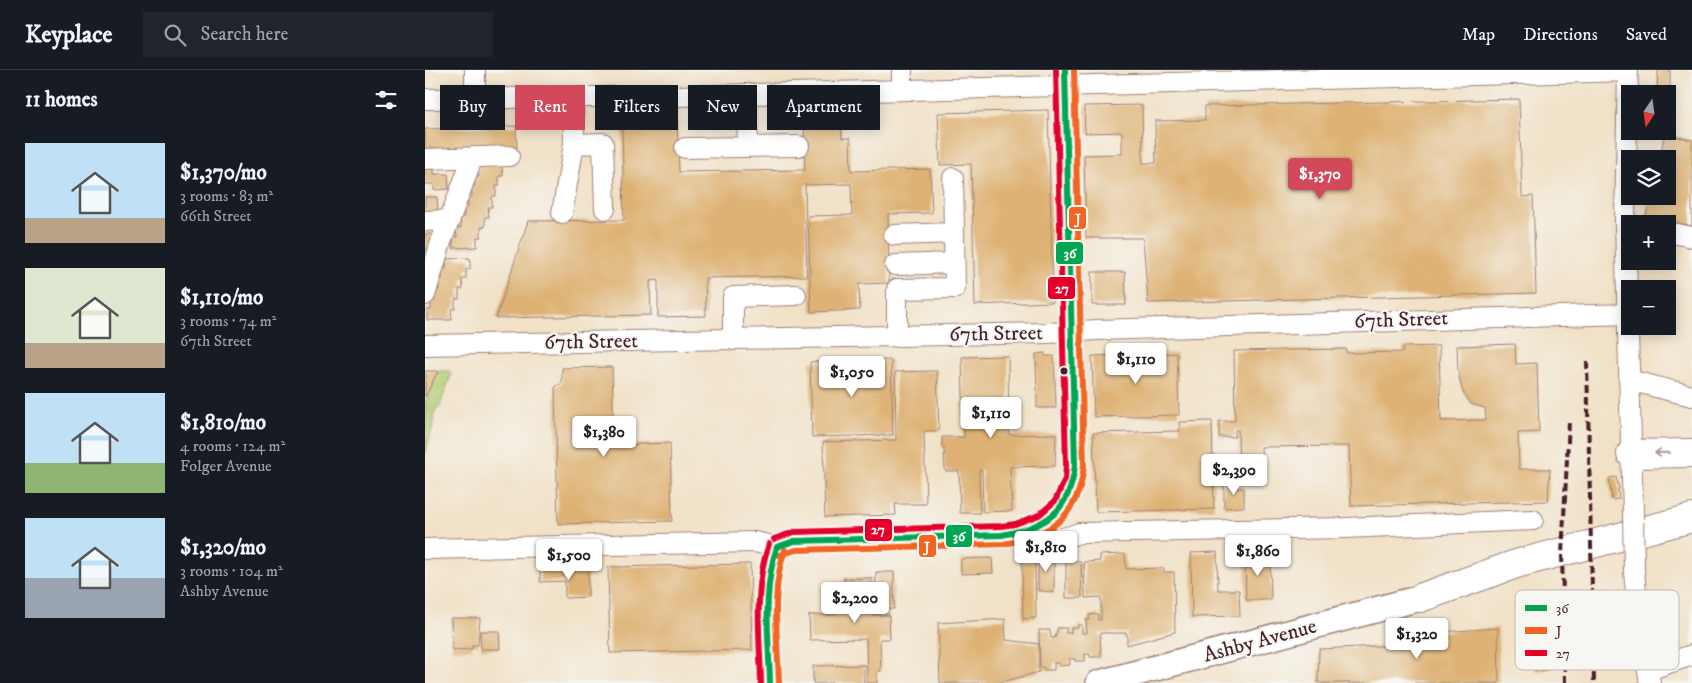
<!DOCTYPE html>
<html lang="en">
<head>
<meta charset="utf-8">
<style>
  :root { --surface:#171b24; --page:#20242c; --text:#f1f3f6; --muted:#9ea1a6; --line:#363941; --accent:#d1495b }
  body { margin:0; font-family:"IM FELL DW Pica",serif; background:var(--page); color:var(--text); height:100vh; display:flex; flex-direction:column; font-size:19px; white-space:nowrap }
  * { box-sizing:border-box; margin:0 }
  p { font-size:16px; color:var(--muted) }
  .icon { flex:none; width:28px; height:28px; fill:none; stroke:currentColor; stroke-width:2; stroke-linecap:round; stroke-linejoin:round }
  .map { position:relative; flex:1; overflow:hidden }
  .side { display:flex; flex-direction:column; background:var(--surface); width:425px }
  .side>* { flex:none }
  .hud { position:absolute; left:15px; top:15px; width:475px; height:45px; display:flex; gap:10px }
  .needle { width:32px; rotate:193deg }
  .buttons { position:absolute; left:1196px; top:15px; display:grid; gap:10px }
  .buttons a { display:grid; place-items:center; width:55px; height:55px; border-radius:0px; background:var(--surface); box-shadow:0 2px 12px #0003; font-size:25px }
  .price { position:absolute; translate:-50% -42px; padding:0 11px; border-radius:5px; background:#fff; color:#222; font-size:16px; line-height:32px; filter:drop-shadow(0 1px 2px #0008) }
  .price::after { content:''; position:absolute; left:50%; top:30px; width:15px; height:11px; margin-left:-8px; background:inherit; clip-path:polygon(0 0,100% 0,50% 100%) }
  .price.current { background:var(--accent); color:#fff }
  ul { padding:0; list-style:none }
  li { display:flex; align-items:center; gap:15px; height:125px; padding:0 25px }
  li span { display:grid; place-items:center; flex:none; width:140px; height:100px; border-radius:0px; color:#555 }
  li>.icon { margin-inline-start:auto }
  span .icon { width:60px; height:60px; fill:#fffc; stroke-width:1 }
  li b { font-size:21px }
  h2 { display:flex; justify-content:space-between; align-items:center; height:60px; padding:0 25px; font-size:21px }
  .chip { padding:0 18px; border-radius:0px; background:var(--surface); box-shadow:0 2px 12px #0003; font-size:18px; line-height:45px }
  .chip.current { background:var(--accent); color:#fff }
  header { display:flex; align-items:center; gap:30px; box-sizing:border-box; height:70px; padding:0 25px; background:var(--surface); border-bottom:1px solid var(--line) }
  header strong { font-size:24px }
  nav { display:flex; gap:28px; margin-inline-start:auto; font-size:18px }
  .search { width:350px; height:45px; background:var(--page); display:flex; align-items:center; gap:12px; box-sizing:border-box; padding:0 18px; border-radius:0px; color:var(--muted); font-size:19px }
  main { display:flex; flex:1; min-height:0 }
  .map>svg:first-child { display:block }
</style>
</head>
<body>
<header>
<strong>Keyplace</strong>
<div class="search"><svg class="icon" aria-label="search" viewBox="0 0 24 24"><circle cx="10" cy="10" r="6"/><path d="M15 15l6 6"/></svg>Search here</div>
<nav><a>Map</a><a>Directions</a><a>Saved</a></nav>
</header>
<main>
<section class="side">
<h2>11 homes<svg class="icon" aria-label="filters" viewBox="0 0 24 24"><path d="M4 7h16M4 17h16"/><circle cx="9" cy="7" r="2"/><circle cx="15" cy="17" r="2"/></svg></h2>
<ul>
<li><span style="background:linear-gradient(#bfe0f5 75%,#b9a48a 0)"><svg class="icon" aria-label="home" viewBox="0 0 24 24"><path d="M3 11l9-7 9 7M6 9v11h12V9"/></svg></span><div><b>$1,370/mo</b><p>3 rooms · 83 m²</p><p>66th Street</p></div></li>
<li><span style="background:linear-gradient(#dfe7d0 75%,#b9a48a 0)"><svg class="icon" aria-label="home" viewBox="0 0 24 24"><path d="M3 11l9-7 9 7M6 9v11h12V9"/></svg></span><div><b>$1,110/mo</b><p>3 rooms · 74 m²</p><p>67th Street</p></div></li>
<li><span style="background:linear-gradient(#bfe0f5 70%,#8fb573 0)"><svg class="icon" aria-label="home" viewBox="0 0 24 24"><path d="M3 11l9-7 9 7M6 9v11h12V9"/></svg></span><div><b>$1,810/mo</b><p>4 rooms · 124 m²</p><p>Folger Avenue</p></div></li>
<li><span style="background:linear-gradient(#bfe0f5 60%,#9aa5b1 0)"><svg class="icon" aria-label="home" viewBox="0 0 24 24"><path d="M3 11l9-7 9 7M6 9v11h12V9"/></svg></span><div><b>$1,320/mo</b><p>3 rooms · 104 m²</p><p>Ashby Avenue</p></div></li>
</ul>
</section>
<div class="map">
<svg width="1267" height="613" viewBox="0 0 1267 613">
  <rect width="100%" height="100%" fill="#f6f6f2"/>
  <filter id="ink" filterUnits="userSpaceOnUse"><feTurbulence type="fractalNoise" baseFrequency=".02" numOctaves="2"/><feDisplacementMap in="SourceGraphic" scale="10" xChannelSelector="R" yChannelSelector="G"/><feConvolveMatrix kernelMatrix="1 2 1 2 8 2 1 2 1" color-interpolation-filters="sRGB"/></filter>
  <filter id="wash" filterUnits="userSpaceOnUse"><feTurbulence type="fractalNoise" baseFrequency=".0096" numOctaves="4" result="noise"/><feDisplacementMap in="SourceGraphic" scale="20" xChannelSelector="R" yChannelSelector="G"/><feGaussianBlur stdDeviation="1.12" result="paint"/><feColorMatrix in="noise" values="0 0 0 0 0 0 0 0 0 0 0 0 0 0 0 0 0 1.4 0 .05"/><feComposite in="paint" operator="in"/></filter>
  <g filter="url(#wash)">
    <rect width="100%" height="100%" fill="#f1e1c6"/>
    <path fill="#b2cb71" stroke="#7e754e" d="M14 301H24L26 305 14 338H11L8 348 10 349 0 384V333Z"/>
    <g id="blocks">
      <path fill="#deb275" d="M1233 0H1245V21L1232 19Z
        M1094 29 1097 127 1108 126 1111 223 723 233 718 168H661L659 85 697 84V62L660 63 659 36 717 35 718 93H731L730 51 780 50V36Z
        M623 40 628 232 550 235 546 94 515 95 513 43Z
        M416 50 417 68H425L426 101 505 99 507 143 463 144 464 213 434 214 435 240 386 242 383 146 427 145 426 114 380 115 382 206 280 208 281 246 233 247V210L225 211 226 245 71 248 103 151 199 150 197 52 252 51 254 102 380 100 379 51Z
        M91 56 92 78 0 81V59Z
        M1240 64 1267 70V156L1221 146 1225 126H1242V89H1234Z
        M77 96 78 106H74V116H71V126H67V137H63L64 147H60V157H56V167H52V177L28 178V167H32L31 158H36L35 147H39V137H43V127H47V117H50V107H54L53 97Z
        M0 99H9V104H23L24 119 9 120V114H0Z
        M0 127H12L13 142 0 143Z
        M0 164H8V180H0Z
        M45 188V199H41V209H37L38 219H34V229H30V239H26L27 250H2V240H6V230H10L9 220H14L13 210H17V199H21V189Z
        M667 202H700L701 235H667Z
        M1090 274 1091 294 1112 293 1114 362 1093 363 1094 399H1125L1123 431 926 436 924 376 836 377 837 400 814 401 813 360H810V367H794V351H810L809 281 921 279 922 283 978 282V277L1014 276 1016 351 1061 350 1060 338 1046 334 1037 320 1033 302 1032 276Z
        M620 283V286H629L631 338H612L611 284Z
        M752 283 754 345 669 347 667 286Z
        M583 286 584 365 631 364 630 396 585 397 587 441 558 442 557 400H554L555 443H535L534 401H520L519 378H517V367H539L537 287Z
        M466 290 468 365 387 367 385 292Z
        M187 297 189 375 245 373 247 451 133 454 130 317 137 313V298Z
        M0 301H13L0 327Z
        M512 301 514 361H499L501 434H470L471 445 400 447 398 372 471 370 470 302Z
        M787 351 789 439 671 442 668 363 755 361 754 352Z
        M1191 407 1194 419H1193L1194 429 1187 430 1184 408Z
        M799 414H812V418H819V437L799 438Z
        M792 482 793 520H814L815 546 767 547 766 483Z
        M700 484 701 499 739 498V502H749L750 562 702 575V563H675L676 587H665V584H660V591H650V589H644L645 595 634 596V593H629V600H619L618 597H615L614 560H625L626 568H630L633 558H641V563H646V558H653V555H657V563H662L661 550H664V545L673 544V550H676V527L660 528 659 492 675 491V485Z
        M845 484 846 530H821L820 485Z
        M613 485H629V523L613 520Z
        M567 488 568 503 536 504V489Z
        M597 491H610L611 548 598 549Z
        M641 492H656L657 528H641Z
        M325 494 327 580 185 583 183 497Z
        M163 498V527L140 528V511L115 512V500Z
        M451 502H469V539H451Z
        M419 508H446L447 545H464L465 569H455L456 601H452V613H442L441 569 385 570 384 545H410L411 542 420 540Z
        M1108 533H1121L1123 600 1110 601Z
        M26 548H55L53 575H47V579L27 580Z
        M580 549 581 570 614 574V602L573 613H515L513 553Z
        M1073 558 1074 613H893L894 579 975 575V565Z
        M55 561H74L75 579H56Z
        M439 595V613H388V596Z"/>
    </g>
  </g>
  <g filter="url(#ink)">
    <use href="#blocks" fill-opacity="0" stroke="#9e8078" stroke-width="1"/>
    <g fill="none" stroke-linecap="round" stroke-linejoin="round">
      <g stroke="#9e8078" stroke-width="22">
        <path id="minor" d="M50 0V28
          M477 0V19
          M1203 0 1200 152 1208 444
          M321 24 323 76
          M0 29 253 26 1203 1
          M149 74 178 73 180 139
          M260 78 374 76
          M0 89 84 86
          M137 143 149 74 148 27
          M0 151 25 150
          M1242 162 1267 167
          M469 165 529 163
          M470 195 529 193
          M0 225 16 172 48 87
          M472 267V219L530 218 528 108
          M308 270V227L371 225
          M0 275 623 263 672 260 1203 244
          M1204 310 1267 326
          M592 463C613 470 633 472 654 463L920 458 1108 450
          M0 479 330 472 352 477 369 471 572 466C594 464 624 456 639 437 645 429 647 417 650 408L640 0
          M1209 501 1213 545 1225 613
          M1223 600 1267 585
          M345 613C345 577 337 507 352 477"/>
      </g>
      <g stroke="#9e8078" stroke-width="28">
        <path id="major" d="M674 613 995 528"/>
      </g>
      <g stroke="#9e8078" stroke-width="30">
        <path id="highway" d="M1206 384 1267 383
          M995 528 1091 494 1267 448"/>
      </g>
      <use href="#minor" stroke="#fff" stroke-width="20"/>
      <use href="#major" stroke="#fff" stroke-width="25"/>
      <use href="#highway" stroke="#fff" stroke-width="28"/>
      <path stroke="#4a1f2b" stroke-width="4" stroke-dasharray="8 4" stroke-linecap="butt" d="M1162 291 1169 613
        M1140 613 1137 484 1144 352"/>
      <g stroke="#9e8078" stroke-width="22" stroke-linecap="butt">
        <path id="minor-bridge" d="M1208 444 1209 501"/>
      </g>
      <use href="#minor-bridge" stroke="#fff" stroke-width="20"/>
      <g stroke="#f6f6f2" stroke-width="10">
        <path id="bus-1" d="M352 477 369 471 577 465C621 457 645 442 650 395L640 0
          M345 613C344 568 337 520 352 477"/>
      </g>
      <g stroke="#f6f6f2" stroke-width="10">
        <path id="bus-2" d="M355 485 371 480 579 474C627 465 654 446 659 395L649 0
          M354 613C353 569 345 522 360 480"/>
      </g>
      <g stroke="#f6f6f2" stroke-width="10">
        <path id="bus-3" d="M349 469 369 462 576 456 590 454 614 445 630 431 640 409 641 395 631 0
          M336 613C335 567 328 518 344 474"/>
      </g>
      <use href="#bus-1" stroke="#00a651" stroke-width="6"/>
      <use href="#bus-2" stroke="#f26522" stroke-width="6"/>
      <use href="#bus-3" stroke="#e4002b" stroke-width="6"/>
    </g>
    <defs><path id="oneway-shaft" d="M-6 0H5M1.5-3L5.5 0L1.5 3" fill="none" stroke-width="1.6" stroke-linecap="round" stroke-linejoin="round" transform="scale(1.25)"/></defs>
    <use stroke="#ae9aa0" href="#oneway-shaft" transform="translate(1237 383) rotate(179)"/>
  </g>
  <circle fill="#4a1f2b" stroke="#f6f6f2" stroke-width="2" cx="639" cy="301" r="4.5"/>
  <g text-anchor="middle" dominant-baseline="central" stroke-width="4.5" stroke-linejoin="round" paint-order="stroke">
    <g font-size="21" fill="#4a1f2b" stroke="#f6f6f2">
      <text transform="translate(976 250) rotate(-2)">67th Street</text>
      <text transform="translate(571 264) rotate(-1)">67th Street</text>
      <text transform="translate(166 272) rotate(-1)">67th Street</text>
      <text transform="translate(835 571) rotate(-15)">Ashby Avenue</text>
    </g>
  </g>
  <rect x="1090" y="520" width="164" height="80" rx="8" fill="#f6f6f2" stroke="#c2b6b6" stroke-width="1"/>
  <rect x="1100" y="535" width="22" height="6" fill="#00a651"/>
  <rect x="1100" y="557" width="22" height="7" fill="#f26522"/>
  <rect x="1100" y="580" width="22" height="6" fill="#e4002b"/>
  <g font-size="14" fill="#4a1f2b">
    <text x="1131" y="543">36</text>
    <text x="1131" y="565">J</text>
    <text x="1131" y="588">27</text>
  </g>
  <g stroke="#f6f6f2" stroke-width="2">
    <rect x="643" y="136" width="19" height="24" rx="5" fill="#f26522"/>
    <rect x="630" y="171" width="29" height="24" rx="5" fill="#00a651"/>
    <rect x="622" y="206" width="29" height="24" rx="5" fill="#e4002b"/>
    <rect x="439" y="448" width="29" height="24" rx="5" fill="#e4002b"/>
    <rect x="520" y="454" width="28" height="24" rx="5" fill="#00a651"/>
    <rect x="493" y="464" width="19" height="24" rx="5" fill="#f26522"/>
  </g>
  <g font-size="14" text-anchor="middle" font-weight="bold" fill="#fff">
    <text x="653" y="153">J</text>
    <text x="645" y="188">36</text>
    <text x="637" y="223">27</text>
    <text x="453" y="464">27</text>
    <text x="534" y="471">36</text>
    <text x="502" y="481">J</text>
  </g>
</svg>
<div class="buttons">
<a><svg class="needle" viewBox="-14 -14 28 28"><path d="M0-13l5 13h-10z" fill="#e53935"/><path d="M0 13l5-13h-10z" fill="#9ea1a6"/></svg></a>
<a><svg class="icon" aria-label="layers" viewBox="0 0 24 24"><path d="M12 4l9 5-9 5-9-5zM3 14l9 5 9-5"/></svg></a>
<a>+</a>
<a>−</a>
</div>
<b class="price current" style="left:895px;top:130px">$1,370</b>
<b class="price" style="left:711px;top:315px">$1,110</b>
<b class="price" style="left:427px;top:328px">$1,050</b>
<b class="price" style="left:566px;top:369px">$1,110</b>
<b class="price" style="left:179px;top:388px">$1,380</b>
<b class="price" style="left:809px;top:426px">$2,390</b>
<b class="price" style="left:621px;top:503px">$1,810</b>
<b class="price" style="left:833px;top:507px">$1,860</b>
<b class="price" style="left:144px;top:511px">$1,500</b>
<b class="price" style="left:430px;top:554px">$2,200</b>
<b class="price" style="left:992px;top:590px">$1,320</b>
<div class="hud">
<a class="chip">Buy</a>
<a class="chip current">Rent</a>
<a class="chip">Filters</a>
<a class="chip">New</a>
<a class="chip">Apartment</a>
</div>
</div>
</main>
</body>
</html>
